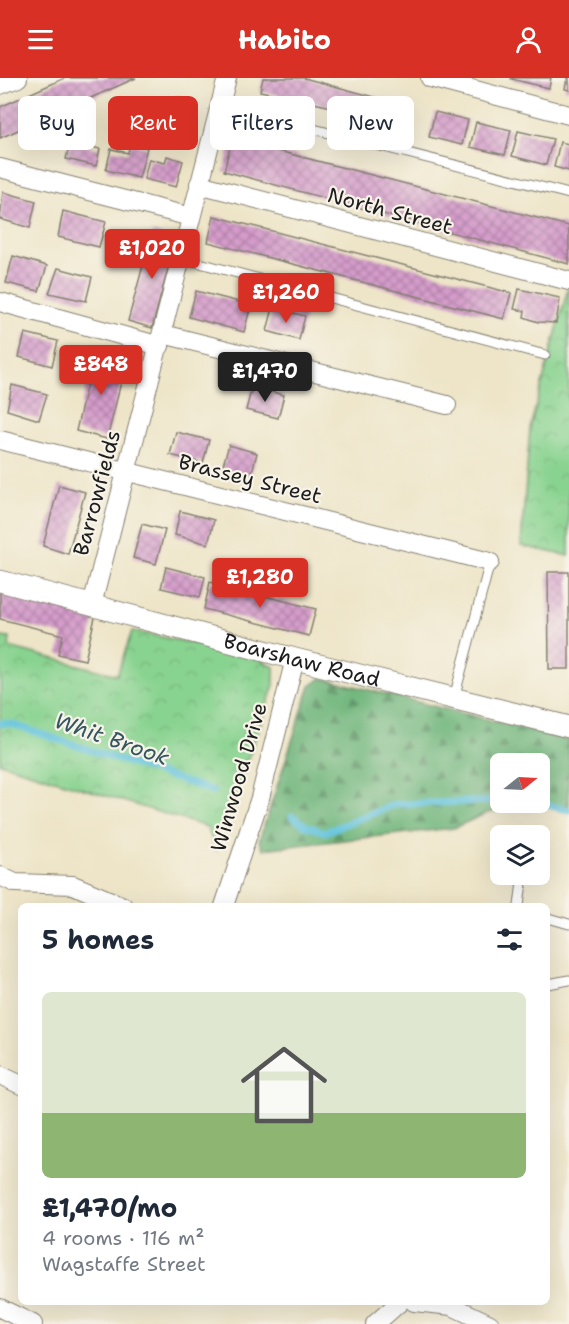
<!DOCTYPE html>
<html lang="en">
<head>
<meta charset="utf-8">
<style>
  :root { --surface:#fff; --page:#f6f6f7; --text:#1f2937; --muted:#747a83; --accent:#d93025 }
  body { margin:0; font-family:"Shantell Sans",sans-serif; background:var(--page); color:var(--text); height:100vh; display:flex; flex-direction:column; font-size:22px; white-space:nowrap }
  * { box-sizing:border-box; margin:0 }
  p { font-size:20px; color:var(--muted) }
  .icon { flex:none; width:33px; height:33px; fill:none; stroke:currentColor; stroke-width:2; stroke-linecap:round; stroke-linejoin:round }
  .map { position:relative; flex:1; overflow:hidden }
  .details { position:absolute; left:18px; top:825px; width:532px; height:402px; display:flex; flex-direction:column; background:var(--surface); border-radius:9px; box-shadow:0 6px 24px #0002 }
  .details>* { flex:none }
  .banner { position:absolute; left:18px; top:18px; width:534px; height:54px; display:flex; gap:12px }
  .needle { width:39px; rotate:72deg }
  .buttons { position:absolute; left:490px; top:675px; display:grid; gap:12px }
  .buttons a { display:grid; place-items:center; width:60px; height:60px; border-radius:9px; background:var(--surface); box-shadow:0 6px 24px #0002; font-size:30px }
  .price { position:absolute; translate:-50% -51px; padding:0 14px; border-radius:6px; background:var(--accent); color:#fff; font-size:20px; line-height:39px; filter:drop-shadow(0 2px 3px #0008) }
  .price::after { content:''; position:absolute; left:50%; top:36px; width:18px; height:14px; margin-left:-9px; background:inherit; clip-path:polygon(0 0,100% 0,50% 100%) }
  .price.current { background:#222; color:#fff }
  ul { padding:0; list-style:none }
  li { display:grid; align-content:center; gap:12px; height:318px; padding:0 24px }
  li span { display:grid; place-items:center; height:186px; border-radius:9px; color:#555 }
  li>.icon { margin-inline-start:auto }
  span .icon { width:108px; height:108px; fill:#fffc; stroke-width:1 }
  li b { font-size:26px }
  h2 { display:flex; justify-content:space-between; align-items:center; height:72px; padding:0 24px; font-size:26px }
  .chip { padding:0 21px; border-radius:9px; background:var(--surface); box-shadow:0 6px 24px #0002; font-size:21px; line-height:54px }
  .chip.current { background:var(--accent); color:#fff }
  header { display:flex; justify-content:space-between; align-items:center; height:78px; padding:0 24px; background:var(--accent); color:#fff; font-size:27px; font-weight:700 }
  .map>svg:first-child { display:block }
</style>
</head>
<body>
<header><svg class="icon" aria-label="menu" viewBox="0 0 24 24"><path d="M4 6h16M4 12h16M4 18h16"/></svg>Habito<svg class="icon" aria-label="person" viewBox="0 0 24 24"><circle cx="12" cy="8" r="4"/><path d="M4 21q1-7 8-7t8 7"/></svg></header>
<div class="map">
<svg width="569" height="1246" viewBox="0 0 569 1246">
  <defs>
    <pattern id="forest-firs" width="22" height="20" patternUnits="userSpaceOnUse" patternTransform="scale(1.5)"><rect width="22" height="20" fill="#6eb57a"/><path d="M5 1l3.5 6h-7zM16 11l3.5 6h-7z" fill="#5a9263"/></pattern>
    <pattern id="park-crowns" width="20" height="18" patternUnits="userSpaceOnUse" patternTransform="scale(1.5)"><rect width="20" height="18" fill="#89d390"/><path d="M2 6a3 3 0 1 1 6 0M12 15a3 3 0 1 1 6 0" fill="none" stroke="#76b57c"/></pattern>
    <pattern id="building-cross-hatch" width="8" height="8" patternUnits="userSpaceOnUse" patternTransform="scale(1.5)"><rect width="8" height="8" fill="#d59ccb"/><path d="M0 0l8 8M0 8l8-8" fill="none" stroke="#ac7ea4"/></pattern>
  </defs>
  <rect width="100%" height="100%" fill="#f7f3e8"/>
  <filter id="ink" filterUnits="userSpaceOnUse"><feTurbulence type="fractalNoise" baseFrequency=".0167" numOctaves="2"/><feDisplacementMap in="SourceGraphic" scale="12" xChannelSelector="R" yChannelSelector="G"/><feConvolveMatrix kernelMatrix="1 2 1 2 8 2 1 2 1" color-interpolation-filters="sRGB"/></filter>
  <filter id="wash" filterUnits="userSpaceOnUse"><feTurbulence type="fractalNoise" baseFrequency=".008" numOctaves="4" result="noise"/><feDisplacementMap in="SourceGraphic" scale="24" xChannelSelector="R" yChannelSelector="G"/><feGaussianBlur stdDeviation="1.35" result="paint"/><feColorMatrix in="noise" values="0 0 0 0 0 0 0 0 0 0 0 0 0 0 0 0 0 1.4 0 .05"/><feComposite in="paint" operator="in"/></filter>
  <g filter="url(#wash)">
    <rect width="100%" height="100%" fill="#eee5c8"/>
    <path fill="url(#forest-firs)" stroke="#45684b" stroke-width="1.5" d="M322 600 569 662V734L533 725 540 724V686H501V724L526 725 487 735 454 750 263 771 259 763 310 608Z"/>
    <path fill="url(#park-crowns)" stroke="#527856" stroke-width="1.5" d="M569 207V478L521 468 530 350Z
      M132 553 255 578 274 589V607L216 772 207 749 0 685V559L10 560 9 569 117 597Z"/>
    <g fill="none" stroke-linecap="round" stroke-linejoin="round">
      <path stroke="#60c3de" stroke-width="7" d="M0 645 11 646 213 713
        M534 724 569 732
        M292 738 305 747 325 754 396 726 501 723"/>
    </g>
    <g id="blocks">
      <path fill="url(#building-cross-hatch)" d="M65 0H136L0 60V29Z
        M263 0H304L408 28 401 53 380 49 381 40 260 13Z
        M511 0H551L549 10 511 1Z
        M567 0H569V12L565 11Z
        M177 19 193 24 192 28 197 30 189 63 166 56Z
        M435 34 468 42 462 67 429 59Z
        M476 44 511 52 505 77 470 69Z
        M518 53 553 61 546 87 512 78Z
        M232 61 569 148V186L224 93Z
        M70 64 100 71 96 88 66 81Z
        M560 64 569 66V93L554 89Z
        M130 65 147 70 139 100 106 92 111 71 128 75Z
        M167 78 183 83 176 109 144 101 149 81 165 85Z
        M3 114 36 123 30 150 0 141Z
        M63 133 106 144 99 169 58 159Z
        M214 138 511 215 504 241 208 164Z
        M152 154 176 161 152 250 128 243Z
        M13 178 47 188 39 213 6 205Z
        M58 190 92 199 86 223 49 215Z
        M519 211 560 220 556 245 538 244 524 239 525 233 514 231Z
        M196 213 251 227 244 254 189 239Z
        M273 230 305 238 299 262 267 253Z
        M25 255 58 263 52 288 19 279Z
        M94 275 126 284 107 361 76 353Z
        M12 307 47 316 39 342 7 332Z
        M252 309 284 317 278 340 246 332Z
        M176 354 209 362 203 385 170 377Z
        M229 367 257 375 251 398 222 390Z
        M59 407 85 414 68 476 43 468Z
        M180 433 214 442 208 466 175 457Z
        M142 446 165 452 156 486 133 480Z
        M166 489 205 499 200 519 161 510Z
        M548 494H569V591H549Z
        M210 504 316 531 309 558 204 531Z
        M0 511 96 535 85 582 58 576 63 557 0 541Z"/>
    </g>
  </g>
  <g filter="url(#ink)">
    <use href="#blocks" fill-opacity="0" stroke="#858072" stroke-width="1.5"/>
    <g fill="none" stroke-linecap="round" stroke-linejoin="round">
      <g stroke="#858072" stroke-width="11">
        <path id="service" d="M219 27 569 116
          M181 180 545 277
          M454 620 490 484
          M519 828 523 796
          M548 840 569 846
          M548 906 569 902"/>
      </g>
      <g stroke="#858072" stroke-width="20">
        <path id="minor" d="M430 0 569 37
          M0 7 18 0
          M0 90 191 139
          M199 106 569 203
          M0 224 160 268
          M163 256 447 327
          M0 362 490 484
          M92 527 227 0
          M0 798 15 805 73 807 123 828
          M224 828 260 720 295 581
          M0 997 21 1007
          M414 1224 452 1228 490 1246
          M0 1230 33 1246
          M375 1246 400 1224"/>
      </g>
      <g stroke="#858072" stroke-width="23">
        <g id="tertiary">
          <path id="s1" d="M0 503 295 581 569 649"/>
        </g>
      </g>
      <use href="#service" stroke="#fff" stroke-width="9"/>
      <use href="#minor" stroke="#fff" stroke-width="18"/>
      <use href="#tertiary" stroke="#fff" stroke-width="21"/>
    </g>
  </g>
  <g text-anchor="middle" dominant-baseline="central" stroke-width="4.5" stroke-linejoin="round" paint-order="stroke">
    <g font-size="21" fill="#1c1c1c" stroke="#f7f3e8">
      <text transform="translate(390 133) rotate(15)">North Street</text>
      <text transform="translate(250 401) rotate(14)">Brassey Street</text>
      <text transform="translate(97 415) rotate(-75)">Barrowfields</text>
      <text stroke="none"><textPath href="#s1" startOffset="312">Boarshaw Road</textPath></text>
      <text transform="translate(239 699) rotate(-74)">Winwood Drive</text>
    </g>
    <g font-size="22" font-style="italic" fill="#345660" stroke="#f7f3e8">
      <text transform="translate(112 661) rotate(19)">Whit Brook</text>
    </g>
  </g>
</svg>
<div class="buttons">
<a><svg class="needle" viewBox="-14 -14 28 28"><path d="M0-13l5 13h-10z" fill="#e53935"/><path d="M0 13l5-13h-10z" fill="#747a83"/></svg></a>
<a><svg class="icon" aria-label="layers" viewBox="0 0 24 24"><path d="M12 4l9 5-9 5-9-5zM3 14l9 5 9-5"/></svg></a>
</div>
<b class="price" style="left:152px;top:202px">£1,020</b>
<b class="price" style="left:286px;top:246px">£1,260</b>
<b class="price" style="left:101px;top:318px">£848</b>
<b class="price current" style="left:265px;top:325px">£1,470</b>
<b class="price" style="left:260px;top:531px">£1,280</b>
<div class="banner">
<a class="chip">Buy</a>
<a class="chip current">Rent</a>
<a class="chip">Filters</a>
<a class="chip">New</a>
</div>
<section class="details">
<h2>5 homes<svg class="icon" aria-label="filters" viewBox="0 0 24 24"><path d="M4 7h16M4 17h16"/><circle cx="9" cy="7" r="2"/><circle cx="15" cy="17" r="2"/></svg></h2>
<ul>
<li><span style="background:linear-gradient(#dfe7d0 65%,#8fb573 0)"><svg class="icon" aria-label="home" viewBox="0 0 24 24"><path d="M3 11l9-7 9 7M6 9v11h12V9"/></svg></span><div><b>£1,470/mo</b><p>4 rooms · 116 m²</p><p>Wagstaffe Street</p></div></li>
</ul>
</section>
</div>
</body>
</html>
